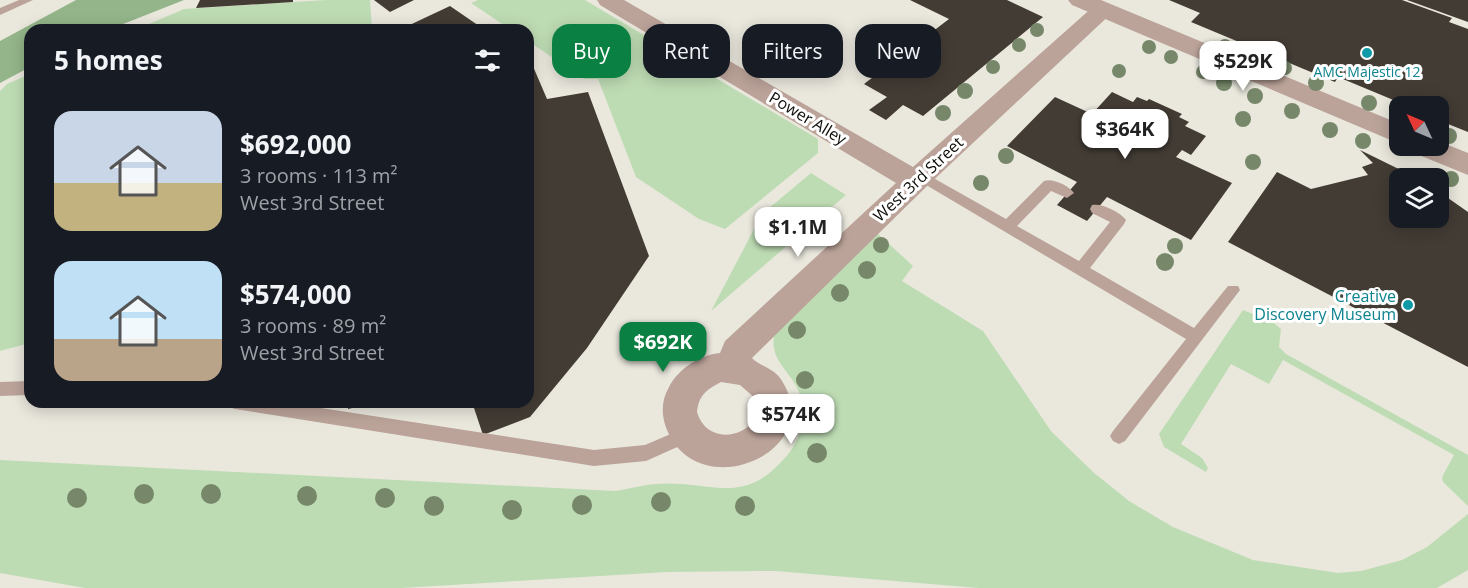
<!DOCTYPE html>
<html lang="en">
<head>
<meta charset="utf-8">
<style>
  :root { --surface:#171b24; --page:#242831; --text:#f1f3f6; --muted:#9ea1a6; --accent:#0b8043 }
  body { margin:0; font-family:"Open Sans",sans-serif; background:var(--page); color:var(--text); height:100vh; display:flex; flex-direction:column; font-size:22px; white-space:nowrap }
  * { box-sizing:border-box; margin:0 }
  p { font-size:20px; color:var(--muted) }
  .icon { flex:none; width:33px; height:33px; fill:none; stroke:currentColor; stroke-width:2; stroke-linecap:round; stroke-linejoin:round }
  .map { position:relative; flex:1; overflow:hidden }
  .side { position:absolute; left:24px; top:24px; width:510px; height:384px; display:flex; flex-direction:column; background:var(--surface); border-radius:18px; box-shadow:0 3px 15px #0003 }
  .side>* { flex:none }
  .hud { position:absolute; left:552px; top:24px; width:570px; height:54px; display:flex; gap:12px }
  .needle { width:39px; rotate:314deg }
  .fabs { position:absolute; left:1389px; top:96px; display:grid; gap:12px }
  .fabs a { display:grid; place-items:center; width:60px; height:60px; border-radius:12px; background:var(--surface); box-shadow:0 3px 15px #0003; font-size:30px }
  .price { position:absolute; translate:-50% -51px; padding:0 14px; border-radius:12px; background:#fff; color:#222; font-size:20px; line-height:39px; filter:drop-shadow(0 2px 3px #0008) }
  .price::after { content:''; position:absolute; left:50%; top:36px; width:18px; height:14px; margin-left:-9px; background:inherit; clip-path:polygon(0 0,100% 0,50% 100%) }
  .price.active { background:var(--accent); color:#fff }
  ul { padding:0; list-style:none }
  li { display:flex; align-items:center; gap:18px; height:150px; padding:0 30px }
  li span { display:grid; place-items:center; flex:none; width:168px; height:120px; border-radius:18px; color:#555 }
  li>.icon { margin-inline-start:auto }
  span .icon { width:72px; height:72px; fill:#fffc; stroke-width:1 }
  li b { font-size:26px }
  h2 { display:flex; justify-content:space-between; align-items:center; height:72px; padding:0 30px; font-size:26px }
  .tag { padding:0 21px; border-radius:18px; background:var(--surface); box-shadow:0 3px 15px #0003; font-size:21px; line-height:54px }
  .tag.active { background:var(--accent); color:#fff }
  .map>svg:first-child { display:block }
</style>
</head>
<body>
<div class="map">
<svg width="1468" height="588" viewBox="0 0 1468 588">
  <rect width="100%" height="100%" fill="#eae8dd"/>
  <path fill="#bedcb4" d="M326 0H370L372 30H135L184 9Z
    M478 0H585L818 139V153L725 229 699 219 636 177 598 79H584L528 41V30H511L471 3Z
    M30 74V343L0 351V91L7 84Z
    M811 173 846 195 711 311 762 214Z
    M874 230 913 266 902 281 983 331 1051 431 1093 472 1129 501 1173 527 1253 560 1338 573 1361 571 1402 560 1427 547 1468 514V570L1437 588H978L775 571 667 572 402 588H85L0 573V460L615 491C628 489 642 485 655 484 713 479 743 510 789 453 801 438 806 417 801 398 793 369 765 362 776 328Z
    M1243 310 1273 322 1281 329 1279 347 1286 354 1468 455V506L1443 482 1442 477 1454 455 1283 360 1269 384 1231 364 1181 444 1202 458 1208 468 1206 472 1164 447 1159 434Z"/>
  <path fill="#94b589" d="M76 0H184L108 30H30V67L0 83V41Z"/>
  <path fill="#433c35" d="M200 0H293V2L196 8Z
    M374 0H414L390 12Z
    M910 0H1007L1043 17 923 116 903 105 886 120 869 110 887 97 864 84 949 19Z
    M1169 0H1402L1452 18 1449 22 1468 29V132L1438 120V106H1402L1403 104 1338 77 1335 82 1191 22 1200 13Z
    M1407 0H1468V22Z
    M450 6 485 30H399Z
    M528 61 532 64 547 99 588 92 649 256 587 348 530 417 483 435 472 402H528Z
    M1112 92 1133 102 1137 97 1147 101 1149 99 1182 114 1179 117 1189 122 1185 126 1206 136 1191 155 1182 150 1176 157 1232 183 1191 240 1107 197 1087 221 1057 205 1077 182 1007 146 1055 97 1092 114Z
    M1360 150 1417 178H1400V218H1438V191L1468 212V367L1228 242 1277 172 1311 189 1368 175 1362 167 1373 163Z
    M348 402H372V403L348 409Z"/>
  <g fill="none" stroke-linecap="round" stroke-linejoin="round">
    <path fill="#bba399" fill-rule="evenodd" d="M19 0H33L0 15V8Z
      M921 171 1006 219 1044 181C1053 178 1069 186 1074 193L1067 198 1051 191 1017 226 1079 261 1110 222 1092 213 1090 209 1092 205C1102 203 1120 212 1126 220L1124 224 1090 268 1194 328 1228 286H1238L1240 290 1125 441 1119 444 1113 441 1110 436 1113 431 1186 339 916 179 914 176Z
      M30 381V395L0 396V382Z
      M227 402H282L594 450 645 445 687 427 693 430 695 435 693 440 646 461 594 466 235 409 229 407Z"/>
    <path fill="#bba399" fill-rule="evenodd" d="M597 0H624L913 167 1095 5H1111L1115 10 925 188 752 358C758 365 773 368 780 378 831 450 699 508 667 430 661 415 661 401 669 387 678 369 700 355 720 353L725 341 896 183 600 5ZM721 382 740 385 756 399 754 421C737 441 705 440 697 412 699 395 706 390 721 382Z"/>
    <path fill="#bba399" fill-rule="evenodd" d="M1068 0H1101L1400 124V144L1072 5Z
      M1438 141 1468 153V175L1414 153 1410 146H1438Z"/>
  </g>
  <g fill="#77886a">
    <circle cx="1037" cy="30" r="7"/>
    <circle cx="1019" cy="45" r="7"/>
    <circle cx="1225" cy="46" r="7"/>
    <circle cx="1149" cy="47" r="7"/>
    <circle cx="1171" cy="57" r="7"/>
    <circle cx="993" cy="67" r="7"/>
    <circle cx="1285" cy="68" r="7"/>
    <circle cx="1119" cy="71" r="7"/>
    <circle cx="1203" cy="72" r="7"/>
    <circle cx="1224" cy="83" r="8"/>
    <circle cx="1316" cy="83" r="8"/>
    <circle cx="965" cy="91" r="8"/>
    <circle cx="1255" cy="96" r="8"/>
    <circle cx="1369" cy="103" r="8"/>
    <circle cx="1292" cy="111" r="8"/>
    <circle cx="943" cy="113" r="8"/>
    <circle cx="1243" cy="119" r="8"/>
    <circle cx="1330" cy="130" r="8"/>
    <circle cx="1449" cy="136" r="8"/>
    <circle cx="1363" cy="141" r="8"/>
    <circle cx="1006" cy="156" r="8"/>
    <circle cx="1253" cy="162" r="8"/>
    <circle cx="1451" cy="179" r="8"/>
    <circle cx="981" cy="183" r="8"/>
    <circle cx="881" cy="245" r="8"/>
    <circle cx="1175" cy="246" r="8"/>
    <circle cx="1165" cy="262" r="9"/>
    <circle cx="867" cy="270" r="9"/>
    <circle cx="840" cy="293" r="9"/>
    <circle cx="797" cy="330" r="9"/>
    <circle cx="805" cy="380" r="9"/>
    <circle cx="820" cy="415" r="10"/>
    <circle cx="817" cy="453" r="10"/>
    <circle cx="144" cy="494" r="10"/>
    <circle cx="211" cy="494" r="10"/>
    <circle cx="307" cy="496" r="10"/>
    <circle cx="77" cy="498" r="10"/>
    <circle cx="385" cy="498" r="10"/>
    <circle cx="661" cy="502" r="10"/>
    <circle cx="582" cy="505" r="10"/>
    <circle cx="434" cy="506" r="10"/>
    <circle cx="745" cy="506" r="10"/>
    <circle cx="512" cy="510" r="10"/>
  </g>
  <g fill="#0f9aa8" stroke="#fff" stroke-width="2">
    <circle cx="1367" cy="53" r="6"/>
    <circle cx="1408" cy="305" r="6"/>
  </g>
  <g text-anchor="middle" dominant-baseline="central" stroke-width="6" stroke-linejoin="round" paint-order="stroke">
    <g font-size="14" fill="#0d838f" stroke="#fff">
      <text x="1367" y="71">AMC Majestic 12</text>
    </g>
    <g font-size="16" fill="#0c0c08" stroke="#fff">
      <text transform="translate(808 118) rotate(31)">Power Alley</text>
      <text transform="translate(918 179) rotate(-43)">West 3rd Street</text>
    </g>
    <g font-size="16" fill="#0d838f" stroke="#fff" text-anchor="end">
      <text x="1396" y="296">Creative<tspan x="1396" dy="18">Discovery Museum</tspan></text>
    </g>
  </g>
</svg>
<div class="fabs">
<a><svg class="needle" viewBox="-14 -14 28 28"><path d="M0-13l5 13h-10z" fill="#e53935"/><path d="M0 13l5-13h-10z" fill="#9ea1a6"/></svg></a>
<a><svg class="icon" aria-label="layers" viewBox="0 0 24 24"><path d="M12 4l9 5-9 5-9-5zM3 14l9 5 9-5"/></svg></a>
</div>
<b class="price" style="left:1243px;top:92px">$529K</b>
<b class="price" style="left:1125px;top:160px">$364K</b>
<b class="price" style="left:798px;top:258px">$1.1M</b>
<b class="price active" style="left:663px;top:373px">$692K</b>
<b class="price" style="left:791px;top:445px">$574K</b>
<div class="hud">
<a class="tag active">Buy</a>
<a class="tag">Rent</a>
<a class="tag">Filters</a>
<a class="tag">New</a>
</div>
<section class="side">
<h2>5 homes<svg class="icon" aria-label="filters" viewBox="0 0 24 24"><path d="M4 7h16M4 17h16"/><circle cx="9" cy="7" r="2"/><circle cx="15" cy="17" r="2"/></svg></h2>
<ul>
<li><span style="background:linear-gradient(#c9d6e8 60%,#c2b280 0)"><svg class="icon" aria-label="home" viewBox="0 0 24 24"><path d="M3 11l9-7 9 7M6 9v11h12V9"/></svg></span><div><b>$692,000</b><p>3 rooms · 113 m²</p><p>West 3rd Street</p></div></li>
<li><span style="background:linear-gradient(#bfe0f5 65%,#b9a48a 0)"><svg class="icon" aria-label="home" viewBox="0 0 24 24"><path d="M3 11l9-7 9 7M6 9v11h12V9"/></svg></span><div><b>$574,000</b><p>3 rooms · 89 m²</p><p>West 3rd Street</p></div></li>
</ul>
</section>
</div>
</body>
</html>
